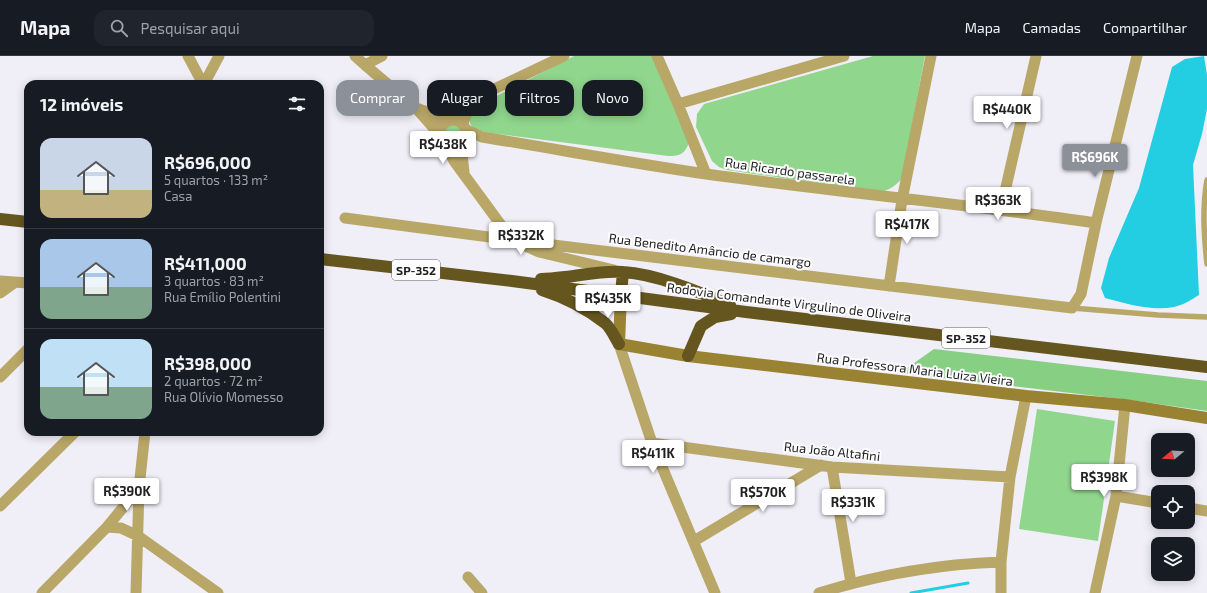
<!DOCTYPE html>
<html lang="pt">
<head>
<meta charset="utf-8">
<style>
  :root { --surface:#171b24; --page:#20242c; --text:#f1f3f6; --muted:#9ea1a6; --line:#363941; --accent:#8c9099 }
  body { margin:0; font-family:"Exo 2",sans-serif; background:var(--page); color:var(--text); height:100vh; display:flex; flex-direction:column; font-size:15px; white-space:nowrap }
  * { box-sizing:border-box; margin:0 }
  p { font-size:13px; color:var(--muted) }
  .icon { flex:none; width:22px; height:22px; fill:none; stroke:currentColor; stroke-width:2; stroke-linecap:round; stroke-linejoin:round }
  .map { position:relative; flex:1; overflow:hidden }
  .drawer { position:absolute; left:24px; top:24px; width:300px; height:356px; display:flex; flex-direction:column; background:var(--surface); border-radius:12px; box-shadow:0 2px 10px #0003 }
  .drawer>* { flex:none }
  .hud { position:absolute; left:336px; top:24px; width:380px; height:36px; display:flex; gap:8px }
  .needle { width:26px; rotate:252deg }
  .fabs { position:absolute; left:1151px; top:377px; display:grid; gap:8px }
  .fabs a { display:grid; place-items:center; width:44px; height:44px; border-radius:8px; background:var(--surface); box-shadow:0 2px 10px #0003; font-size:20px }
  .price { position:absolute; translate:-50% -34px; padding:0 9px; border-radius:4px; background:#fff; color:#222; font-size:13px; line-height:26px; filter:drop-shadow(0 1px 2px #0008) }
  .price::after { content:''; position:absolute; left:50%; top:24px; width:12px; height:9px; margin-left:-6px; background:inherit; clip-path:polygon(0 0,100% 0,50% 100%) }
  .price.current { background:var(--accent); color:#fff }
  ul { padding:0; list-style:none }
  li { display:flex; align-items:center; gap:12px; height:100px; padding:0 16px }
  li+li { border-top:1px solid var(--line) }
  li span { display:grid; place-items:center; flex:none; width:112px; height:80px; border-radius:12px; color:#555 }
  li>.icon { margin-inline-start:auto }
  span .icon { width:48px; height:48px; fill:#fffc; stroke-width:1 }
  li b { font-size:17px }
  h2 { display:flex; justify-content:space-between; align-items:center; height:48px; padding:0 16px; font-size:17px }
  .pill { padding:0 14px; border-radius:12px; background:var(--surface); box-shadow:0 2px 10px #0003; font-size:14px; line-height:36px }
  .pill.current { background:var(--accent); color:#fff }
  header { display:flex; align-items:center; gap:24px; box-sizing:border-box; height:56px; padding:0 20px; background:var(--surface); border-bottom:1px solid var(--line) }
  header strong { font-size:19px }
  nav { display:flex; gap:22px; margin-inline-start:auto; font-size:14px }
  .search { width:280px; height:36px; background:var(--page); display:flex; align-items:center; gap:10px; box-sizing:border-box; padding:0 14px; border-radius:12px; color:var(--muted); font-size:15px }
  .map>svg:first-child { display:block }
</style>
</head>
<body>
<header>
<strong>Mapa</strong>
<div class="search"><svg class="icon" aria-label="search" viewBox="0 0 24 24"><circle cx="10" cy="10" r="6"/><path d="M15 15l6 6"/></svg>Pesquisar aqui</div>
<nav><a>Mapa</a><a>Camadas</a><a>Compartilhar</a></nav>
</header>
<div class="map">
<svg width="1207" height="537" viewBox="0 0 1207 537">
  <rect width="100%" height="100%" fill="#f0eef7"/>
  <path fill="#90d68d" d="M574 0H652L689 87C684 98 681 100 668 100L490 77C470 73 463 68 477 50Z
    M873 0H925L902 122C895 131 888 135 878 136L727 114 719 111 712 105 696 71 697 58 704 48Z
    M444 75a9 9 0 1 1 18 0a9 9 0 1 1-18 0Z
    M1037 353 1115 365 1098 485 1019 473Z"/>
  <path fill="#86cf83" d="M934 293 1207 325V355L1130 344 900 317Z"/>
  <path fill="#23cee3" d="M1204 0 1207 19V53L1202 78 1193 109 1199 239C1191 244 1183 249 1174 251 1151 255 1127 248 1105 242L1101 232 1109 202 1139 132 1172 11 1185 3Z"/>
  <g fill="none" stroke-linecap="round" stroke-linejoin="round">
    <path stroke="#23cee3" stroke-width="3" d="M911 537 968 527"/>
    <path stroke="#b9a768" stroke-width="5.5" d="M1207 124C1202 152 1204 180 1207 208
      M1072 252 1158 259 1207 261"/>
    <path stroke="#b9a768" stroke-width="11" d="M188 0 203 28
      M355 0 365 9 416 52 440 79
      M657 0 678 48 706 118
      M365 9 382 0
      M204 28 219 0
      M678 48 844 0
      M416 52C428 56 435 59 444 67
      M440 77a13 13 0 1 1 26 0a13 13 0 1 1-26 0Z
      M444 67 445 59 448 55 452 52 473 43 564 0
      M463 67 473 43
      M467 74 482 81C556 93 631 107 706 118 836 136 967 148 1096 167
      M444 86 454 105 512 184 539 196 614 214
      M461 88 464 116
      M1001 153 1036 0
      M345 162 512 184 1072 252 1081 238 1096 167 1137 0
      M0 225 28 227
      M889 230 902 144 931 0
      M0 237 14 227
      M619 288 652 387 715 537
      M0 321 28 293
      M652 387 832 411 1010 421
      M832 411 851 527
      M1116 440 1158 447
      M0 450 75 376
      M1188 452 1207 455
      M107 471 121 472 138 480 218 537
      M694 485 821 409
      M468 521 482 537
      M42 537 107 471 139 432
      M136 537 139 432 145 376
      M819 537C877 519 940 508 1001 506
      M1001 537V506L1010 421 1026 340
      M1095 537 1116 440 1125 349"/>
    <path stroke="#998333" stroke-width="12" d="M621 238 619 288 688 300 1026 340 1125 349 1207 362"/>
    <path stroke="#65561f" stroke-width="12" d="M0 163 28 166
      M320 203 512 225 746 256 1207 311
      M541 223C549 223 557 222 565 221 584 219 604 214 623 216 657 218 699 236 730 249
      M542 234C564 241 587 253 605 267 611 272 615 282 619 288
      M621 238 623 216
      M688 300 701 270 715 261 731 258"/>
  </g>
  <g text-anchor="middle" dominant-baseline="central" stroke-width="4" stroke-linejoin="round" paint-order="stroke">
    <g fill="#fdfdfe" stroke="#626163" stroke-width="1">
      <rect x="392" y="204" width="48" height="20" rx="3"/>
      <rect x="942" y="272" width="48" height="20" rx="3"/>
    </g>
    <g font-size="12" font-weight="bold" fill="#1f1e21">
      <text x="416" y="214">SP-352</text>
      <text x="966" y="282">SP-352</text>
    </g>
    <g font-size="13" fill="#1f1e21" stroke="#fdfdfe">
      <text transform="translate(790 115) rotate(8)">Rua Ricardo passarela</text>
      <text transform="translate(710 194) rotate(7)">Rua Benedito Amâncio de camargo</text>
      <text transform="translate(789 246) rotate(7)">Rodovia Comandante Virgulino de Oliveira</text>
      <text transform="translate(915 313) rotate(7)">Rua Professora Maria Luiza Vieira</text>
      <text transform="translate(832 395) rotate(6)">Rua João Altafini</text>
    </g>
  </g>
</svg>
<div class="fabs">
<a><svg class="needle" viewBox="-14 -14 28 28"><path d="M0-13l5 13h-10z" fill="#e53935"/><path d="M0 13l5-13h-10z" fill="#9ea1a6"/></svg></a>
<a><svg class="icon" aria-label="locate" viewBox="0 0 24 24"><circle cx="12" cy="12" r="6"/><path d="M12 2v4M12 18v4M2 12h4M18 12h4"/></svg></a>
<a><svg class="icon" aria-label="layers" viewBox="0 0 24 24"><path d="M12 4l9 5-9 5-9-5zM3 14l9 5 9-5"/></svg></a>
</div>
<b class="price" style="left:1007px;top:74px">R$440K</b>
<b class="price" style="left:443px;top:109px">R$438K</b>
<b class="price current" style="left:1095px;top:122px">R$696K</b>
<b class="price" style="left:998px;top:165px">R$363K</b>
<b class="price" style="left:907px;top:189px">R$417K</b>
<b class="price" style="left:521px;top:200px">R$332K</b>
<b class="price" style="left:608px;top:263px">R$435K</b>
<b class="price" style="left:653px;top:418px">R$411K</b>
<b class="price" style="left:1104px;top:442px">R$398K</b>
<b class="price" style="left:127px;top:456px">R$390K</b>
<b class="price" style="left:763px;top:457px">R$570K</b>
<b class="price" style="left:853px;top:467px">R$331K</b>
<div class="hud">
<a class="pill current">Comprar</a>
<a class="pill">Alugar</a>
<a class="pill">Filtros</a>
<a class="pill">Novo</a>
</div>
<section class="drawer">
<h2>12 imóveis<svg class="icon" aria-label="filters" viewBox="0 0 24 24"><path d="M4 7h16M4 17h16"/><circle cx="9" cy="7" r="2"/><circle cx="15" cy="17" r="2"/></svg></h2>
<ul>
<li><span style="background:linear-gradient(#c9d6e8 65%,#c2b280 0)"><svg class="icon" aria-label="home" viewBox="0 0 24 24"><path d="M3 11l9-7 9 7M6 9v11h12V9"/></svg></span><div><b>R$696,000</b><p>5 quartos · 133 m²</p><p>Casa</p></div></li>
<li><span style="background:linear-gradient(#a9c7e8 60%,#7fa58c 0)"><svg class="icon" aria-label="home" viewBox="0 0 24 24"><path d="M3 11l9-7 9 7M6 9v11h12V9"/></svg></span><div><b>R$411,000</b><p>3 quartos · 83 m²</p><p>Rua Emílio Polentini</p></div></li>
<li><span style="background:linear-gradient(#bfe0f5 60%,#7fa58c 0)"><svg class="icon" aria-label="home" viewBox="0 0 24 24"><path d="M3 11l9-7 9 7M6 9v11h12V9"/></svg></span><div><b>R$398,000</b><p>2 quartos · 72 m²</p><p>Rua Olívio Momesso</p></div></li>
</ul>
</section>
</div>
</body>
</html>
